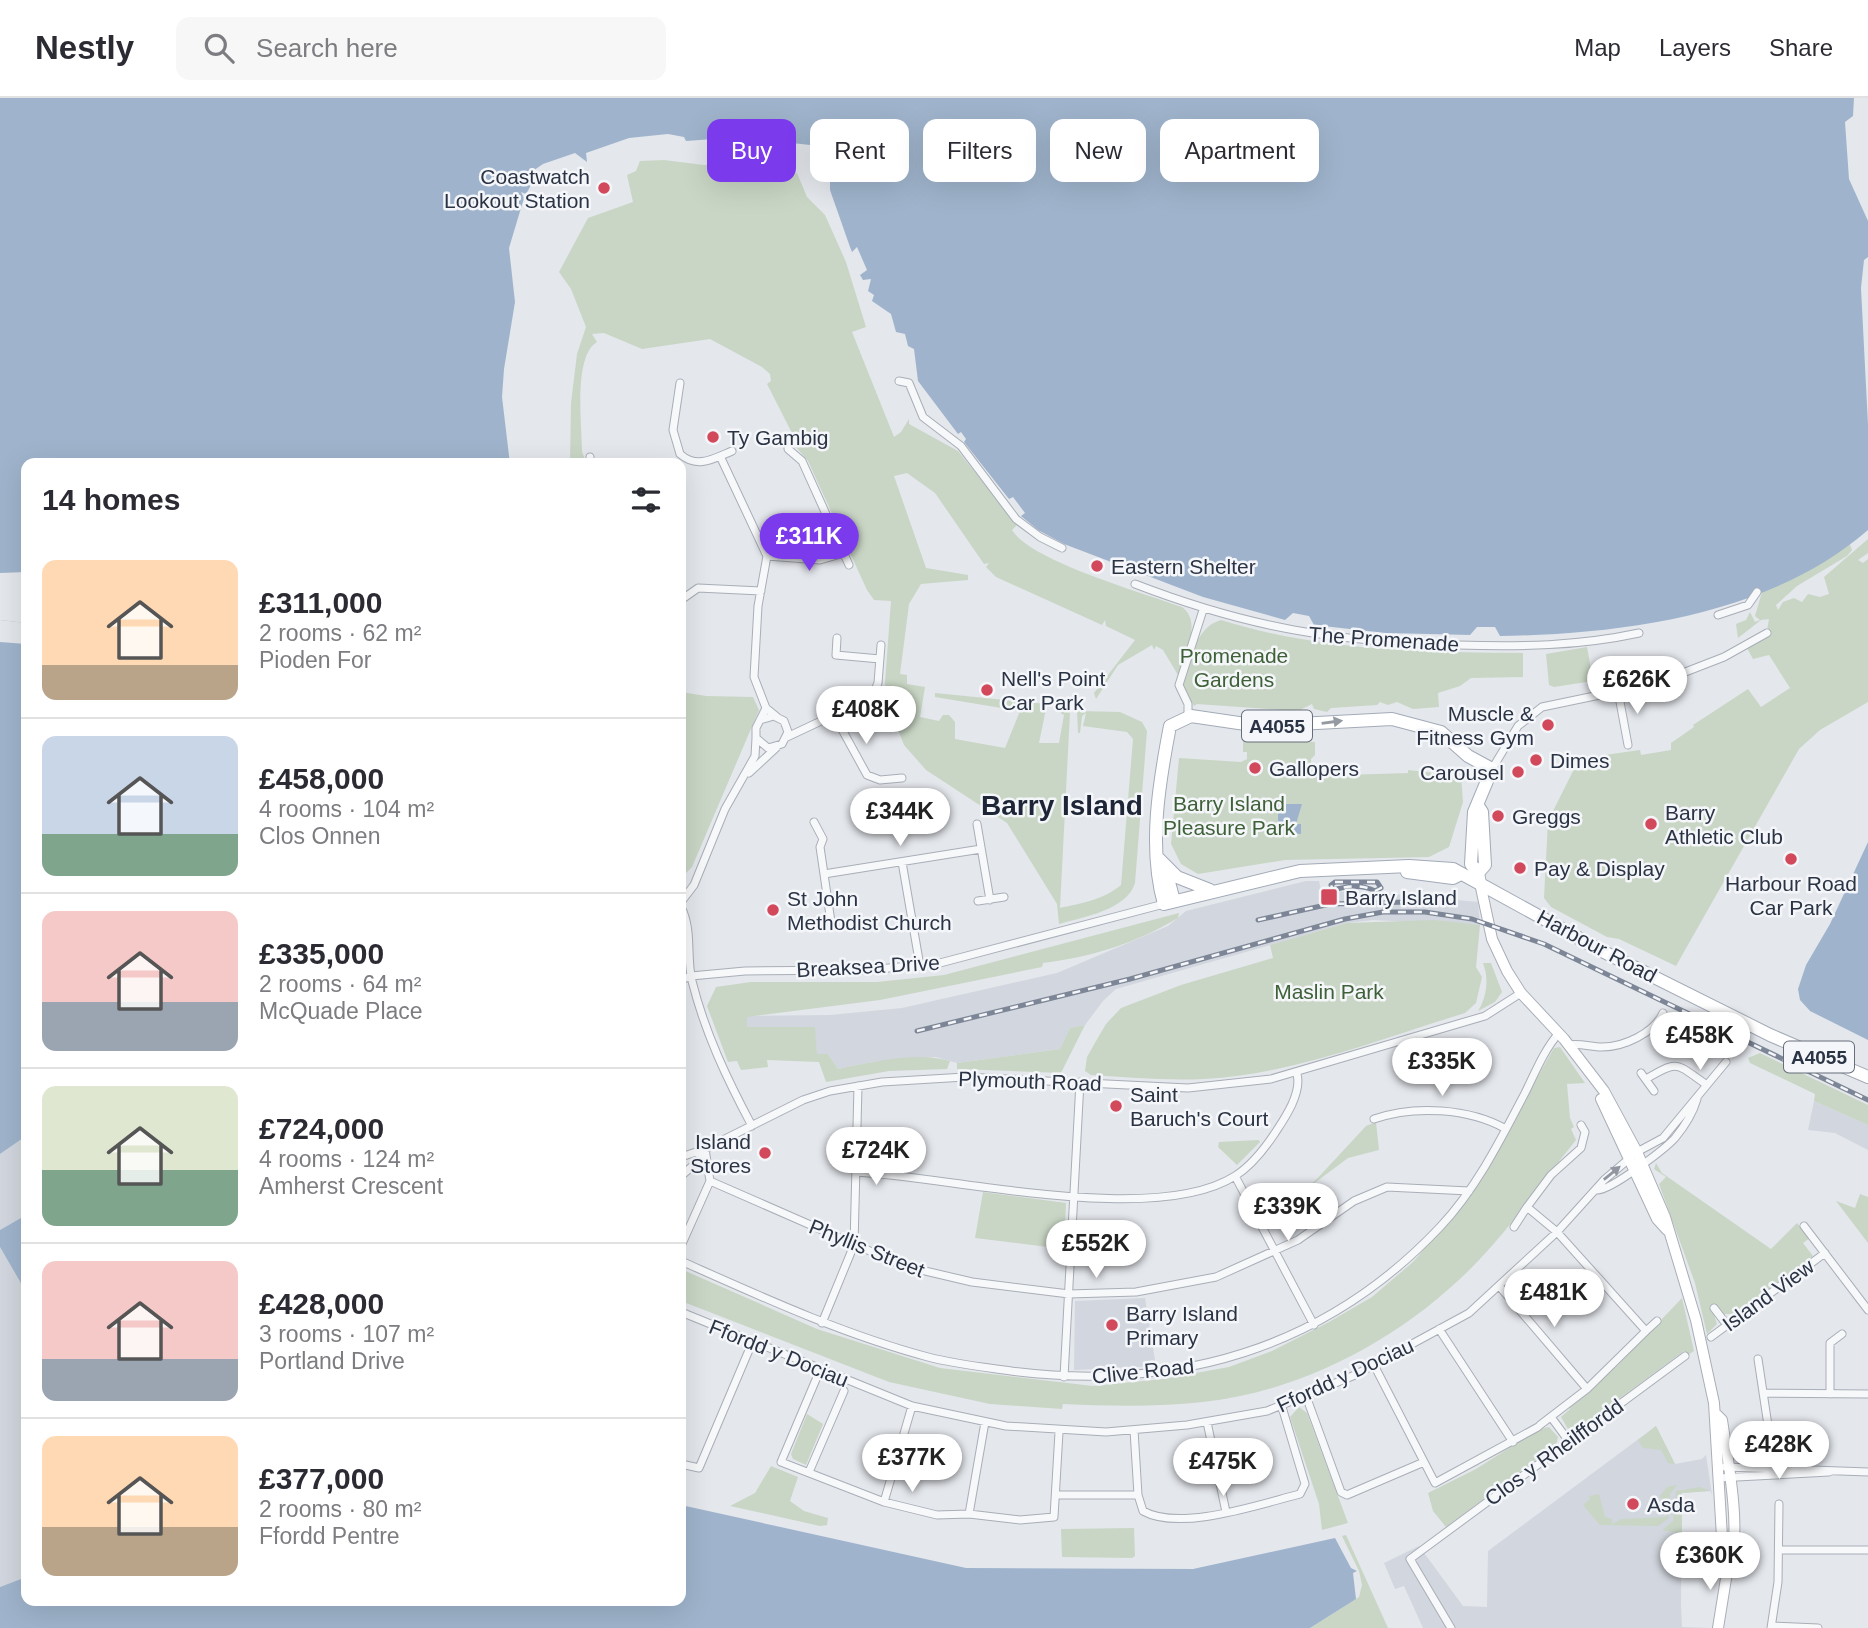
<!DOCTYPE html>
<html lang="en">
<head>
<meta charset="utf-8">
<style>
  :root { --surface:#fff; --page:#f7f7f7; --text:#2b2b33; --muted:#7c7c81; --line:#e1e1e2; --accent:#7c3aed }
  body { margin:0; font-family:Helvetica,sans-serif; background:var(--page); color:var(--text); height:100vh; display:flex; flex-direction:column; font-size:26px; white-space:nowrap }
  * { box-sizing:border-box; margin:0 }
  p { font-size:23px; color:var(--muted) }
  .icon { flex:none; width:38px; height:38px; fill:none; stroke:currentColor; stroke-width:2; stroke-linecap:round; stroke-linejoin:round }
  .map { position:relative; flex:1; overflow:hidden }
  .details { position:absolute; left:21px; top:360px; width:665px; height:1148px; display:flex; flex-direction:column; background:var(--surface); border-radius:14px; box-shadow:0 7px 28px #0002 }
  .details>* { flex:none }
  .top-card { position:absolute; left:707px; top:21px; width:665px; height:63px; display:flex; gap:14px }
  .price { position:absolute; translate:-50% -60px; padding:0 16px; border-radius:24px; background:#fff; color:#222; font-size:23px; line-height:46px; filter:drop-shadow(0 2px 4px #0008) }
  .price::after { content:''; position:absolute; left:50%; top:42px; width:21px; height:16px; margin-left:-10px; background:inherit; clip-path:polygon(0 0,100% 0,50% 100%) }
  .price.on { background:var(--accent); color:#fff }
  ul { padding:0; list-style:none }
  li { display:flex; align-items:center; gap:21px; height:175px; padding:0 21px }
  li+li { border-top:2px solid var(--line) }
  li span { display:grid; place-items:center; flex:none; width:196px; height:140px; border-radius:14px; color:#555 }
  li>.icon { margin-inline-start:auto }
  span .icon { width:84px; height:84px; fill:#fffc; stroke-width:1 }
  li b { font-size:30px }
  h2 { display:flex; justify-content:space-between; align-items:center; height:84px; padding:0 21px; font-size:30px }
  .tag { padding:0 24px; border-radius:14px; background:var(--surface); box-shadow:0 7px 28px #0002; font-size:24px; line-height:63px }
  .tag.on { background:var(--accent); color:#fff }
  header { display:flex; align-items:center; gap:42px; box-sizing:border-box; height:98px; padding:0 35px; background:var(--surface); border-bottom:2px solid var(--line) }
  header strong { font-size:33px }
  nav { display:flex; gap:38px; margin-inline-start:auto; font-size:24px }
  .search { width:490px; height:63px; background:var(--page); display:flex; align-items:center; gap:18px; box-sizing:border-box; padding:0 24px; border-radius:14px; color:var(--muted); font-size:26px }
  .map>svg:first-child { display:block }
</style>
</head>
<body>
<header>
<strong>Nestly</strong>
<div class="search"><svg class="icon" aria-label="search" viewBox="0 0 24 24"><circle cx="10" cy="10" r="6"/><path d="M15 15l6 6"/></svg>Search here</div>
<nav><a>Map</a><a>Layers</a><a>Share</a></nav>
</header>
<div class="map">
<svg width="1868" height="1530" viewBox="0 0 1868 1530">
  <rect width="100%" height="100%" fill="#e4e7ec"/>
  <path fill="#d2d6de" d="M1306 783H1319L1321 793 1384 795 1478 804 1480 827 1373 822 1347 825 1116 891 1103 903 1085 927 1070 930 1060 951 957 965 936 959 872 964 838 971 828 956 817 957 814 929H746L747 918 830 917 902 910 1057 875 1168 828 1186 813Z
    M1814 1003 1868 1027V1052L1835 1035 1808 1032Z
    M26 1038V1117L0 1132V1056Z
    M0 1149 26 1194V1479L0 1489Z
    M1145 1200 1156 1268 1074 1272 1075 1203Z
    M1656 1328 1675 1366 1702 1361 1706 1357 1712 1397 1710 1393 1682 1395 1681 1508 1682 1529 1709 1530H1423L1404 1488 1395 1491 1384 1465 1419 1448 1463 1508 1487 1509 1488 1453Z"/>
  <path fill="#c9d6c5" d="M776 59 788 76 797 75 807 99 825 117 846 164 866 229 852 234 894 339 901 334 909 321V326L958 353 1017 427 1012 432C1031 463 1144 495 1182 509 1203 524 1184 559 1178 577L1163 552 1156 548 1154 552 1152 547 1118 567 1096 601 1094 595 1135 542 1106 528 1105 522 1102 527 996 479 986 469 989 465 984 466 935 395 907 375 894 378 926 470 968 477V482L921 486 909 506 900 576 907 577V586L925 589 920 619 939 623 943 617H949L955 624V641L1005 650 1020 613 935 599V595L1047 606 1039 645H1059L1064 617 1057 613 1058 609H1067L1070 614 1060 810C1082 805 1103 802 1121 787L1133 641 1127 634 1083 628 1086 615 1082 618 1080 635H1078L1077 613 1120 614 1142 624 1147 633 1135 785C1127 812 1083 819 1059 826L1057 806 1007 725 926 672 904 647 888 606 885 585 891 503 874 502 867 492 808 363 795 348 799 346 796 336 793 337 767 286 771 283 770 276 762 269 710 241 642 251 604 235 592 236 597 244C573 258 582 328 582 354L587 366H570L571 305 577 256 586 229 571 191 559 174 588 120 633 104 627 77 636 73 640 63 664 62 704 67Z
    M1868 441V455L1858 462 1863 465 1868 461V604L1820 632 1799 651 1676 868 1619 841 1607 839 1551 809 1544 800 1548 723 1577 665 1584 660 1640 652 1641 657 1671 652V645L1694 629 1693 627 1748 591 1761 609 1790 590 1769 557 1753 561 1747 550 1750 545 1767 532 1769 521 1761 522 1738 540 1736 526 1746 522 1750 514 1755 524 1760 522 1755 518 1762 494 1849 444 1852 452 1847 458 1797 488 1776 507 1778 512 1783 504 1794 500 1802 504 1808 496 1820 499 1829 496 1824 479Z
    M1221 522C1320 553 1420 554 1523 555V579L1471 580 1460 588 1438 595 1439 609 1413 611 1397 604 1388 607 1380 604 1377 607 1331 610 1327 614 1314 611 1312 606 1298 613 1197 606 1194 608 1182 586C1190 564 1195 529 1221 522Z
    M1587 549 1593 583 1554 589 1549 587 1546 556Z
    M681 594 706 598 753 599 759 612 692 769 681 780Z
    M1243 642 1315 644V657L1311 661 1312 678 1408 675V672L1461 678 1463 704 1449 749 1429 759 1285 762 1198 776 1181 766 1171 746 1179 660 1241 664 1247 661V654H1243Z
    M1179 815 1178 820C1136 845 1092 859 1043 865L1042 869 880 902 747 919V929H815L817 956H828L838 971C872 964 916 953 950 963L947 971 889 973 826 984 819 964 767 962 768 969 741 972 737 963 728 964 707 908 716 889 751 884H877L944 877Z
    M1434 822 1480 827 1476 869 1482 879 1476 905 1465 915C1380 941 1294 976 1204 981 1167 983 1129 979 1091 977L1085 973 1087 959 1096 943 1106 926 1121 910 1181 887 1273 860 1270 847 1347 825Z
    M1483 865H1491L1502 894 1495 904 1478 913C1487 899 1489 880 1483 865Z
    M1085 927 1061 975 957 971V965L1060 951 1070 930Z
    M1560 949 1585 985 1567 986 1570 1020 1574 1029 1571 1031 1576 1042C1544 1081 1515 1124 1480 1161 1409 1236 1307 1293 1203 1304 1158 1309 1111 1308 1063 1306L1062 1311 990 1306 889 1284 681 1203V1171L817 1231 940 1270 1093 1288 1163 1281 1229 1269 1272 1253 1329 1224 1372 1199 1413 1164 1466 1103 1554 950Z
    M1760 955 1868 1007V1027L1814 1003 1815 996 1750 965 1748 960Z
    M1376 1024 1379 1052 1348 1060 1293 1101 1291 1096 1314 1084 1366 1028Z
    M1259 1042 1260 1044 1237 1067 1218 1049 1219 1044Z
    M1656 1065 1662 1075 1771 1151 1797 1125 1810 1140 1803 1145 1813 1158 1735 1216H1724L1718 1209 1713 1213 1717 1226 1707 1236 1695 1185 1659 1086 1666 1079 1654 1071Z
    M983 1094 1066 1105 1064 1151 975 1140Z
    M1860 1096 1868 1099V1145L1836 1103 1855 1110Z
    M1682 1200 1694 1253 1688 1257 1684 1253 1581 1329 1579 1327 1568 1331 1561 1319 1570 1311 1569 1309 1618 1267Z
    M1299 1309 1307 1315 1348 1425 1322 1432 1319 1406 1290 1319Z
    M807 1316 823 1326 806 1367 793 1361 791 1356Z
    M1656 1328 1675 1366 1668 1365 1661 1352 1643 1350 1638 1342Z
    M1549 1329 1558 1339 1556 1347 1446 1429 1433 1413 1428 1395 1476 1371 1539 1331Z
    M771 1368 798 1379 790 1403 804 1413 828 1420 827 1427 820 1428 730 1408 755 1395Z
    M1677 1387 1670 1396 1668 1421 1658 1428 1600 1427 1583 1407 1590 1401 1589 1398 1599 1396 1605 1419 1612 1421V1426L1622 1421 1666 1419 1667 1402 1659 1399 1667 1389Z
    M1700 1389 1710 1393 1682 1395V1436L1662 1432 1673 1423 1676 1393Z
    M1134 1430 1135 1458 1132 1460 1062 1459 1061 1431Z
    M1346 1437 1388 1530H1310L1359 1499 1362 1487 1359 1473 1342 1438Z"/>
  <path fill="#9fb4cc" d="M0 0H1854L1853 18 1845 24 1849 81 1868 123V159L1864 162 1861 190 1868 327V432C1770 517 1625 536 1500 538L1495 529H1477L1470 537 1386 535 1314 527 1309 518 1293 515 1285 522 1203 499 1064 446 1038 432 1021 418 1025 415 1013 399 1009 401 964 344 966 341 961 334 958 336 918 283 914 251 908 248 905 236 896 234 891 216 872 203 874 197 868 193 871 181 863 182 860 177 867 172 857 149 852 154 850 149 830 92V84H822L821 80 824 77 821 76 818 63 822 58 810 47 792 45 796 40 787 39V44H773L768 37 686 43 684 39 668 36 629 40 586 55 587 64 575 55 543 66 527 77 531 87 526 96 521 94 524 100 509 150 515 204 504 271 502 299 510 366H26V500L0 498Z
    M0 522 26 525V1038L0 1056Z
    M1278 706H1302L1296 726H1301V736L1278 735Z
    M1868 744V942L1810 913 1800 902 1798 891 1806 867 1830 826Z
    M26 1117V1194L0 1149V1132Z
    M681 1407 966 1470 1193 1471 1335 1440 1351 1470 1357 1473 1353 1475 1356 1501 1310 1530H0V1489L26 1479V1503H681Z"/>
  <path fill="#e4e7ec" d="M26 474V503L0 501V475Z
    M0 522 26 525V546L0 544Z"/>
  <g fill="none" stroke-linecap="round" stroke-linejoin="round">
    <g stroke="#a9aeb7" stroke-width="9">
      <path id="street" d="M899 283 909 285 923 319 961 348 1016 421 1040 439 1062 450
        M680 285 673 332 680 356C697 371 713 361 732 353
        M789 343 788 351 802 363 849 467
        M720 358 767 458 758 508 754 579 766 610 777 619
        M590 359V366
        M767 458 820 462 844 455
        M1135 486C1249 530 1336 544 1458 547 1520 549 1579 548 1639 535
        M681 502 698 490 761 493
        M1718 517 1748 507 1757 494
        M837 540 836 557 880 561
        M1618 593 1628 647
        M833 615 867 677 880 682 902 680
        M1188 618V606L1179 587 1203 512
        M760 622 774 618 784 623 788 634 782 646 768 650 756 640V630L766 610
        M787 639 872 599 878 585 881 547
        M1492 671 1518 628 1542 609 1657 585 1724 559 1767 535
        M749 675 776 650
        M814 724 823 741 820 749 831 824
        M977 726 990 802
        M902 764 920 868
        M824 776 981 751
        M978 803 1004 799
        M681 804 694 787 725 711 755 658 756 640
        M681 809C693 832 686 859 692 883 705 935 727 981 752 1028
        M681 882 691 878 745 873 868 872 940 865 1164 806
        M1569 947C1580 945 1591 949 1602 949 1624 949 1654 935 1663 915
        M1641 975 1654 993
        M1646 981C1680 961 1676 966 1707 987
        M1374 1021C1414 1007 1469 1010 1506 1031
        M1581 1027 1585 1034 1581 1050 1551 1077 1527 1109 1557 1134 1646 1233 1657 1223
        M681 1059 705 1051 803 1002 830 993 882 984 965 979 1188 990 1271 981 1485 918 1521 895
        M856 1074C952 1079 1155 1129 1235 1078 1251 1068 1265 1050 1275 1035 1285 1020 1302 995 1297 976
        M681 1078 696 1065 705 1052
        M1235 1078 1314 1227
        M710 1083 904 1168 972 1184 1069 1196 1136 1194 1216 1179 1298 1142 1354 1103 1387 1089 1469 1093
        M1597 1092C1610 1093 1665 1051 1675 1040 1684 1029 1693 1015 1697 1001
        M1804 1128 1868 1212
        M1514 1129 1527 1109
        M681 1148 710 1083 705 1051
        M681 1163C762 1199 842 1236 928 1259 955 1266 983 1269 1011 1273 1176 1294 1325 1251 1440 1129 1476 1091 1501 1041 1525 995 1535 975 1544 952 1559 935
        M1500 1189 1587 1291
        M1714 1210 1727 1227
        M681 1214 912 1308 1006 1328 1106 1334 1187 1327 1267 1313 1355 1277 1469 1215 1557 1134 1604 1082 1637 1054 1663 1040 1726 964
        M822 1225 854 1147 858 988
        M1439 1231 1513 1344
        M1711 1239 1825 1155
        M1758 1261 1769 1334
        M1374 1267 1435 1385 1538 1329
        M820 1272 781 1364 884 1404 937 1417 969 1416 1020 1422 1054 1419 1059 1334
        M1064 1279 1080 984
        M1763 1295 1868 1296
        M1830 1296V1245L1842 1236
        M1306 1298 1341 1394 1347 1397 1424 1364
        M1551 1319 1568 1342
        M1207 1324 1226 1414
        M1540 1327 1587 1291 1646 1233
        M1134 1332 1138 1397 1143 1413C1180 1434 1260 1406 1300 1396L1305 1386 1282 1309
        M681 1366 699 1370 752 1245
        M1725 1369 1868 1374
        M809 1374 844 1293
        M1718 1380 1829 1374
        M1056 1397H1138
        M884 1404 912 1308
        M969 1416 985 1324
        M1779 1452H1868
        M1772 1528 1818 1530
        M1451 1530 1410 1461 1685 1258
        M1771 1530 1778 1484 1779 1406"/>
    </g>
    <g stroke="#a9aeb7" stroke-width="12">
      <path id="secondary" d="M1480 785 1492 841 1507 873 1521 895 1564 941 1604 993 1637 1054 1665 1119 1696 1222 1714 1305 1723 1456 1729 1462
        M1601 1001 1657 1121 1667 1132
        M1716 1316 1722 1322C1726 1351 1743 1439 1729 1462L1718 1530"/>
    </g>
    <g stroke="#a3abb8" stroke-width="14">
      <path id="primary" d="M1478 708 1482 714 1485 767 1478 775
        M1158 760 1177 779 1210 792
        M1165 769 1174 803
        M1407 774 1453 780 1461 776
        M1480 785 1478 775 1471 766 1474 714 1492 671 1468 658 1441 634 1392 621 1259 628 1191 618 1170 628C1159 685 1148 749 1164 806L1300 773 1409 768 1453 771 1604 854 1770 937 1868 979"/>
    </g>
    <use href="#street" stroke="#f7f8fa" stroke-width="7"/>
    <use href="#secondary" stroke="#fff" stroke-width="10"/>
    <use href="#primary" stroke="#fff" stroke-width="12"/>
    <g stroke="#7d8696" stroke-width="5">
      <path id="rail" d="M1335 784H1377L1381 790 1375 793C1362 786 1347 788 1333 792L1331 787Z
        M1258 822 1330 806 1408 804
        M917 933 1130 881 1345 821 1383 814H1425L1472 821 1544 846 1868 1002"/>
    </g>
    <use href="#rail" stroke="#f4f6f9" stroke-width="2.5" stroke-dasharray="8" stroke-linecap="butt"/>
  </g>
  <defs><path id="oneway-solid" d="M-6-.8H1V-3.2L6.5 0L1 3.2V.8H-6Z" transform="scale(1.75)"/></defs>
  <use fill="#959aa2" href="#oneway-solid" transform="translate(1332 624) rotate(-8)"/>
  <use fill="#9196a0" href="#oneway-solid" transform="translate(1612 1075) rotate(-39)"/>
  <g fill="#d1495b" stroke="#f4f6f9" stroke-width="2.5">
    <circle cx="604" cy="90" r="7"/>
    <circle cx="713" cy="339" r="7"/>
    <circle cx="1097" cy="468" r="7"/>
    <circle cx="987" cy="592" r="7"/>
    <circle cx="1548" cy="627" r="7"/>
    <circle cx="1536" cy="662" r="7"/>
    <circle cx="1255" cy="670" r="7"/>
    <circle cx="1518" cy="674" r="7"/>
    <circle cx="1498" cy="718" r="7"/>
    <circle cx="1651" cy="726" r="7"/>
    <circle cx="1791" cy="761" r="7"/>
    <circle cx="1520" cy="770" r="7"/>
    <rect x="1320" y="790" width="18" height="18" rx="3.5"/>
    <circle cx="773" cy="812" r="7"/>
    <circle cx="1116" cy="1008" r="7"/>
    <circle cx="765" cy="1055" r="7"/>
    <circle cx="1112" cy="1227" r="7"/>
    <circle cx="1633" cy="1406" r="7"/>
  </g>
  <g text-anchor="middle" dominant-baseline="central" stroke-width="5" stroke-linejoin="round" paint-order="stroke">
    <g fill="#f4f6f9" stroke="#676e7b" stroke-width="2">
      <rect x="1242" y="612.5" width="70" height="31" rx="5"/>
      <rect x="1784" y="943.5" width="70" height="31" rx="5"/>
    </g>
    <g font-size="19" font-weight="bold" fill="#2b3445">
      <text x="1277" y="628">A4055</text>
      <text x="1819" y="959">A4055</text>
    </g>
    <g font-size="21" fill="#2b3445" stroke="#f4f6f9" text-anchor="start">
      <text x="590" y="78" text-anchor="end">Coastwatch<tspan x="590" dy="24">Lookout Station</tspan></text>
      <text x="727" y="339">Ty Gambig</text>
      <text x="1111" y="468">Eastern Shelter</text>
      <text x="1001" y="580">Nell's Point<tspan x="1001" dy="24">Car Park</tspan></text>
      <text x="1534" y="615" text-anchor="end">Muscle &amp;<tspan x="1534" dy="24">Fitness Gym</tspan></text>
      <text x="1550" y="662">Dimes</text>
      <text x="1269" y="670">Gallopers</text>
      <text x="1504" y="674" text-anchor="end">Carousel</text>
      <text x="1665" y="714">Barry<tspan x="1665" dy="24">Athletic Club</tspan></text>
      <text x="1512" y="718">Greggs</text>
      <text x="1534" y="770">Pay &amp; Display</text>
      <text x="1791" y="785" text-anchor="middle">Harbour Road<tspan x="1791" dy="24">Car Park</tspan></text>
      <text x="1345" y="799">Barry Island</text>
      <text x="787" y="800">St John<tspan x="787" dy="24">Methodist Church</tspan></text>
      <text x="1130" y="996">Saint<tspan x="1130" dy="24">Baruch's Court</tspan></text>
      <text x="751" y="1043" text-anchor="end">Island<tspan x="751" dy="24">Stores</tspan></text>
      <text x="1126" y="1215">Barry Island<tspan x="1126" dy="24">Primary</tspan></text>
      <text x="1647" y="1406">Asda</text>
    </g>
    <g font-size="21" fill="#2b3445" stroke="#f4f6f9">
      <text transform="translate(1384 541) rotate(4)">The Promenade</text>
      <text transform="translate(1597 848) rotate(28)">Harbour Road</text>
      <text transform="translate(868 868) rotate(-3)">Breaksea Drive</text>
      <text transform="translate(1030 983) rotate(2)">Plymouth Road</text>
      <text transform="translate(867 1150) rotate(22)">Phyllis Street</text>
      <text transform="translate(1768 1197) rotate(-36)">Island View</text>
      <text transform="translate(779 1255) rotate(22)">Ffordd y Dociau</text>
      <text transform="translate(1143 1273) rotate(-6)">Clive Road</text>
      <text transform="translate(1345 1277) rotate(-25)">Ffordd y Dociau</text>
      <text transform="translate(1554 1354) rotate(-36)">Clos y Rheilffordd</text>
    </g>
    <g font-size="21" fill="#3f6138" stroke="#f4f6f9">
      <text x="1234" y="557">Promenade<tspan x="1234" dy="24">Gardens</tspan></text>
      <text x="1229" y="705">Barry Island<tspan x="1229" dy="24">Pleasure Park</tspan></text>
      <text x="1329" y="893">Maslin Park</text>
    </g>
    <g font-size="28" font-weight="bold" fill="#1d2536" stroke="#f4f6f9">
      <text x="1062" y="707">Barry Island</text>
    </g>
  </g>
</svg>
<b class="price on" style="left:809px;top:475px">£311K</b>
<b class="price" style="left:1637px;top:618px">£626K</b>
<b class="price" style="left:866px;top:648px">£408K</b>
<b class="price" style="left:900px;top:750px">£344K</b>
<b class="price" style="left:1700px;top:974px">£458K</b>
<b class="price" style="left:1442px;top:1000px">£335K</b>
<b class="price" style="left:876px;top:1089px">£724K</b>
<b class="price" style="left:1288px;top:1145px">£339K</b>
<b class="price" style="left:1096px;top:1182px">£552K</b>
<b class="price" style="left:1554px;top:1231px">£481K</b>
<b class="price" style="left:1779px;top:1383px">£428K</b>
<b class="price" style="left:912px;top:1396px">£377K</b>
<b class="price" style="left:1223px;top:1400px">£475K</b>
<b class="price" style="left:1710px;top:1494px">£360K</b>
<div class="top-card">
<a class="tag on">Buy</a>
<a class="tag">Rent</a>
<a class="tag">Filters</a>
<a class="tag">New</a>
<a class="tag">Apartment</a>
</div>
<section class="details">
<h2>14 homes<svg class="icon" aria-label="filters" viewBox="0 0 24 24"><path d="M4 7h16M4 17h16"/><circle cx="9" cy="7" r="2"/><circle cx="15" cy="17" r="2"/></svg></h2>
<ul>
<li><span style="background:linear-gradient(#ffd9b3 75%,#b9a48a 0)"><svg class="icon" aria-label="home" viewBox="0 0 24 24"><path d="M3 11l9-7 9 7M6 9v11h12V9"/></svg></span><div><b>£311,000</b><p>2 rooms · 62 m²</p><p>Pioden For</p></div></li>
<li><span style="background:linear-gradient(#c9d6e8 70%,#7fa58c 0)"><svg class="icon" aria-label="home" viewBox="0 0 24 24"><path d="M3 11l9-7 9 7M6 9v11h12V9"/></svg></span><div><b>£458,000</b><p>4 rooms · 104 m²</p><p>Clos Onnen</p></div></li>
<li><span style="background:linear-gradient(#f6c9c9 65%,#9aa5b1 0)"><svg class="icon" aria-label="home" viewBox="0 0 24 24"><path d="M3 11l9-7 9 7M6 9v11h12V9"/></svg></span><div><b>£335,000</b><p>2 rooms · 64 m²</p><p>McQuade Place</p></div></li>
<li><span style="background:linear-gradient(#dfe7d0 60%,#7fa58c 0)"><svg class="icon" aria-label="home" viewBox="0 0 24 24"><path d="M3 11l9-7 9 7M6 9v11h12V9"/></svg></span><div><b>£724,000</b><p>4 rooms · 124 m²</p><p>Amherst Crescent</p></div></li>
<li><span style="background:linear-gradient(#f6c9c9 70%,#9aa5b1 0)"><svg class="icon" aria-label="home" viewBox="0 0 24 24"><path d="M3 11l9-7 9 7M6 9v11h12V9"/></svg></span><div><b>£428,000</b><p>3 rooms · 107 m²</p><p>Portland Drive</p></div></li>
<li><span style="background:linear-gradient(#ffd9b3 65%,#b9a48a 0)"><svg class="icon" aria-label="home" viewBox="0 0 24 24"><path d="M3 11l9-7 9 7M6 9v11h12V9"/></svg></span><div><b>£377,000</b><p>2 rooms · 80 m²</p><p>Ffordd Pentre</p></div></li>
</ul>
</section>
</div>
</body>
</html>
